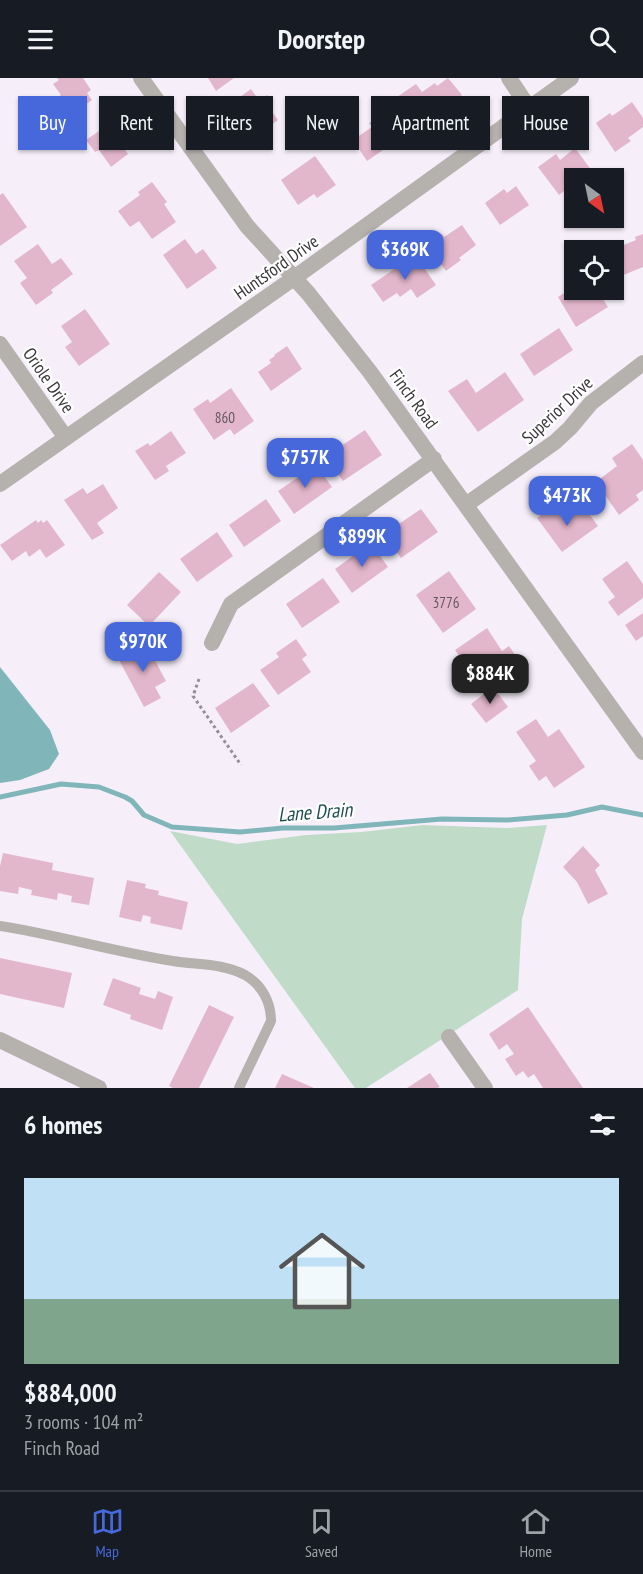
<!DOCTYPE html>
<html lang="en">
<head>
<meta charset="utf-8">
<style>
  :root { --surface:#171b24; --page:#242831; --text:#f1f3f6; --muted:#9ea1a6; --line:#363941; --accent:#4768db }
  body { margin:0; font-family:"PT Sans Narrow",sans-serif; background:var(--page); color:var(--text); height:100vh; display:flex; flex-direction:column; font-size:22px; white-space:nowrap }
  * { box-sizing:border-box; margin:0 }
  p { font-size:20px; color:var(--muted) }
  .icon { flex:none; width:33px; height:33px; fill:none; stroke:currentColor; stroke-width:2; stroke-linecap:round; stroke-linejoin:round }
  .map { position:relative; height:1010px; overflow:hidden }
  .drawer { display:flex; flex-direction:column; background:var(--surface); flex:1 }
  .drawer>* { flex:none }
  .banner { position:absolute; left:18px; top:18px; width:608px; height:54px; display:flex; gap:12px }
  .needle { width:39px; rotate:147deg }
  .tools { position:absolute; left:564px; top:90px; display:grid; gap:12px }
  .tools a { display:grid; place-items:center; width:60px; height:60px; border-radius:0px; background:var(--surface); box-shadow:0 2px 4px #0004; font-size:30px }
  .price { position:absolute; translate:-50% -51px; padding:0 14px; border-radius:12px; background:var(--accent); color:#fff; font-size:20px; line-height:39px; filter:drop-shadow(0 2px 3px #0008) }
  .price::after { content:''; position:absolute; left:50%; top:36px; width:18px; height:14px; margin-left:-9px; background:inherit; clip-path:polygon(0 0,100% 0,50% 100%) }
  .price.on { background:#222; color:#fff }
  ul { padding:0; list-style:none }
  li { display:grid; align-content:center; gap:12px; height:318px; padding:0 24px }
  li+li { border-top:2px solid var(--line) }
  li span { display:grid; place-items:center; height:186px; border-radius:0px; color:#555 }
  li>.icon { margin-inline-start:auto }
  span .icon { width:108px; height:108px; fill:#fffc; stroke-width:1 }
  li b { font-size:26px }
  h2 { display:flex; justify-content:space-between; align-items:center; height:72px; padding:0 24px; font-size:26px }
  .tag { padding:0 21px; border-radius:0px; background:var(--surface); box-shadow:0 2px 4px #0004; font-size:21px; line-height:54px }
  .tag.on { background:var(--accent); color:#fff }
  header { display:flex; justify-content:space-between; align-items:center; height:78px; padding:0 24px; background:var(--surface); font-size:27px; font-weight:800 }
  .menu { display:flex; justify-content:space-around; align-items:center; height:84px; border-top:2px solid var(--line); background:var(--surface); font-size:16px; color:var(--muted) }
  .menu a { display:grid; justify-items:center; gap:3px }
  .menu .on { color:var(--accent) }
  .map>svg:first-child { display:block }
</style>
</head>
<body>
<header><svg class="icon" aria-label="menu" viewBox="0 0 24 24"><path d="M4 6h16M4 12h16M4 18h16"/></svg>Doorstep<svg class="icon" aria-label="search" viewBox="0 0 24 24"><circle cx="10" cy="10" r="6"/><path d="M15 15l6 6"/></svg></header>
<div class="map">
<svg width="643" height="1010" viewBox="0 0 643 1010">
  <rect width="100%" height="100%" fill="#f6effa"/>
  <path fill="#c0dcc8" d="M423 747 507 750 547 747 522 841 518 912 366 1010H355L170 753 237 766 306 757 361 754Z"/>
  <path fill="#80b5b9" d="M0 589 50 652 59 676 49 691 20 702 0 705Z"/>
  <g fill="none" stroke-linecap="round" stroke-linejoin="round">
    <path stroke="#80b5b9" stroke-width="5" d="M0 719 61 706 99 709 125 719 132 723 144 737 172 749 240 754 283 750H334L442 741 507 742 567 737 602 729 643 737"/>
  </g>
  <path fill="#e3b7cb" d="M57 0H83L91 12 87 15 92 22 66 40 53 22 61 17 53 6 59 2Z
    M208 0H234L216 13Z
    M448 0 462 17 427 42 425 39 416 45 397 19 416 6 422 14 435 5 437 8Z
    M251 11 259 22 267 17 273 25 268 28 278 42 249 63 238 47 242 45 229 27Z
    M632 24 643 40V49L628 60 631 63 615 74 596 45 610 35 612 38Z
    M382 36 401 62 387 72 386 70 367 83 353 62 372 49 369 45Z
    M112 44 120 56 116 59 128 76 111 89 99 72 95 74 86 62Z
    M575 70 592 93 581 100H574V105L559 117 538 89 556 76 560 82Z
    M315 78 336 107 317 120 314 116 298 127 281 102Z
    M152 104 167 124 164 126 176 144 152 161 139 143 130 149 118 133 140 117 138 114Z
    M516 108 529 127 500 147 485 125 504 111 507 115Z
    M3 115 27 149 0 168V117Z
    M462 147 476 167 459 180 461 182 446 193 427 167 442 156 444 159Z
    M643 156V189L621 198 614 179V171L636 162 635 159Z
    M185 161 196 176 203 171 217 190 187 211 163 177Z
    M38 166 52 186 61 180 73 196 51 212 53 215 36 227 20 205 27 200 14 183Z
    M416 178 436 207 417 220 411 211 400 219 397 215 383 224 371 207 406 183 407 184Z
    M574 209V212H597L608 229 576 249 558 219Z
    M85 231 110 266 79 288 65 269 72 264 61 248Z
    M559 250 573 272 534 298 520 276Z
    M287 268 302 291 271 313 258 294 271 285 269 282 275 278 274 277Z
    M505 294 524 322 478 354 448 313 467 301 476 315Z
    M231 310 254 343 234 357 230 351 214 362 193 331 208 321 210 325Z
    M365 352 382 377 343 403 326 378Z
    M171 353 186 375 166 388 169 393 155 402 135 373 148 365 150 368Z
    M632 366 643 382V412L636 417 639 422 619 437 596 404 617 388 612 380Z
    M316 387 332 409 294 436 278 413Z
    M103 406 118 430 97 445 104 455 92 462 64 422 83 410 87 416Z
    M266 421 281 443 244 469 229 447Z
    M553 428 564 443 584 429 598 448 562 474 537 440Z
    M421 431 438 454 401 480 384 456Z
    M36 442 38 445 41 442 43 445 47 442 65 467 46 480 40 471 29 479 26 473 12 483 0 467Z
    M217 454 233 478 197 504 180 481Z
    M371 465 388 489 352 515 335 491Z
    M627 483 643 506V520L618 538 608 524 615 519 602 501Z
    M449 493 476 531 443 555 416 517Z
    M159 494 181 514 149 548 127 527Z
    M323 500 340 524 302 550 286 526Z
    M643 535V558L636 563 625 547Z
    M487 550 502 573 509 568 520 584 482 610 455 572Z
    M296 561 307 577 302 581 311 594 278 617 260 592 279 579 276 575Z
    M145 564 166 603 155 609 161 620 144 629 117 578Z
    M253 605 270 628 231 655 215 630Z
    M493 609 508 629 486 645 471 626Z
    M536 641 548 659 559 651 585 689 554 710 546 698 539 703 529 688 536 683 516 654Z
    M583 768 600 787 595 792 608 816 588 826 577 804 563 789Z
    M3 775 53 785 52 792 94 800 89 827 71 824 72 818 58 815 57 822 31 817 32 812 19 809 18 816 0 813V788Z
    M127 802 146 806 145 810 159 813 158 817 188 824 182 852 150 845 151 839 143 837 141 844 119 839Z
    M0 880 72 895 64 930 0 916Z
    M113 900 141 910 139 916 155 921 158 913 173 919 162 952 130 941 131 937 103 927Z
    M209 927 234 939 199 1010H173L169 1008Z
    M528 929 583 1010H543L534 996 528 1000 523 993 516 998 505 981 514 976 507 966 499 972 489 956Z
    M430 995 440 1009 437 1010H407Z
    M282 996 314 1010H275Z"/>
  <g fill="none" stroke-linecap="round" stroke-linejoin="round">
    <path stroke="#948f96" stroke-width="3" stroke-dasharray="3 3" stroke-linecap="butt" d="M199 601 193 618 241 687"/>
    <path stroke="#b5b2ae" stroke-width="10" d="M0 848C58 857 115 874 173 883 196 887 223 885 245 897 262 907 271 924 271 943L239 1010"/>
    <path stroke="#b5b2ae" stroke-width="16" d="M141 0 247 148 308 215 370 294 643 674
      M509 0 529 30
      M0 266 66 360
      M0 406 294 200 571 0
      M467 426 555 364 570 350 591 325 643 285
      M212 565 231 526 434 381
      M449 959 485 1010
      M0 962 99 1010"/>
  </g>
  <g text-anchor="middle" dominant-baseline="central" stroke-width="4.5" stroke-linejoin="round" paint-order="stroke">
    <g font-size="15" fill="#64575f">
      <text x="225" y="339">860</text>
      <text x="446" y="524">3776</text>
    </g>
    <g font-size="18" fill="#3a373b" stroke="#fff">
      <text transform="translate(276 189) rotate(-35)">Huntsford Drive</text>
      <text transform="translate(49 302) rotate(55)">Oriole Drive</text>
      <text transform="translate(414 321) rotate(54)">Finch Road</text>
      <text transform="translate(557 332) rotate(-43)">Superior Drive</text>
    </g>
    <g font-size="20" font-style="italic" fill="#1e4e52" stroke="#fff">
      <text transform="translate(315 734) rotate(-4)">Lane Drain</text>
    </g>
  </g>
</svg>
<div class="tools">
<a><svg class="needle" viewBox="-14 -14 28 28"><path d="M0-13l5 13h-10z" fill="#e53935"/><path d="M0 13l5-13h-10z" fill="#9ea1a6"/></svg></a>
<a><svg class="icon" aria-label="locate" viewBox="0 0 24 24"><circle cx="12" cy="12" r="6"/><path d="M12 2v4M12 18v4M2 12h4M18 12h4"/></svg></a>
</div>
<b class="price" style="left:405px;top:203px">$369K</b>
<b class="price" style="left:305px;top:411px">$757K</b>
<b class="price" style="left:567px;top:449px">$473K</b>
<b class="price" style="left:362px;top:490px">$899K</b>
<b class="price" style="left:143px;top:595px">$970K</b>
<b class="price on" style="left:490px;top:627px">$884K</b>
<div class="banner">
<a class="tag on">Buy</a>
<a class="tag">Rent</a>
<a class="tag">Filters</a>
<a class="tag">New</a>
<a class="tag">Apartment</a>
<a class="tag">House</a>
</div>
</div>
<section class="drawer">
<h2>6 homes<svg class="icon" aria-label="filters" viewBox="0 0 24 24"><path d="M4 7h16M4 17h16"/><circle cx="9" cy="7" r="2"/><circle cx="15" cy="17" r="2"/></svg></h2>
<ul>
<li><span style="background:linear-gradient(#bfe0f5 65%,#7fa58c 0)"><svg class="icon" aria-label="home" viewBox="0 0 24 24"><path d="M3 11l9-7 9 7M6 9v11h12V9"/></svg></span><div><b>$884,000</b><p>3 rooms · 104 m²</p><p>Finch Road</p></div></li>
</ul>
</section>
<nav class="menu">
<a class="on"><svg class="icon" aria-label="map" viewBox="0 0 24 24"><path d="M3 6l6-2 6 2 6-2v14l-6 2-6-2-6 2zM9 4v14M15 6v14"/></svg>Map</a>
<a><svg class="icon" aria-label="saved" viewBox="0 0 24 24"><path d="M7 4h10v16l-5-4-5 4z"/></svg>Saved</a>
<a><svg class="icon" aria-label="home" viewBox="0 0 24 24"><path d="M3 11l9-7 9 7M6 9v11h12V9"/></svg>Home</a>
</nav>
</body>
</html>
